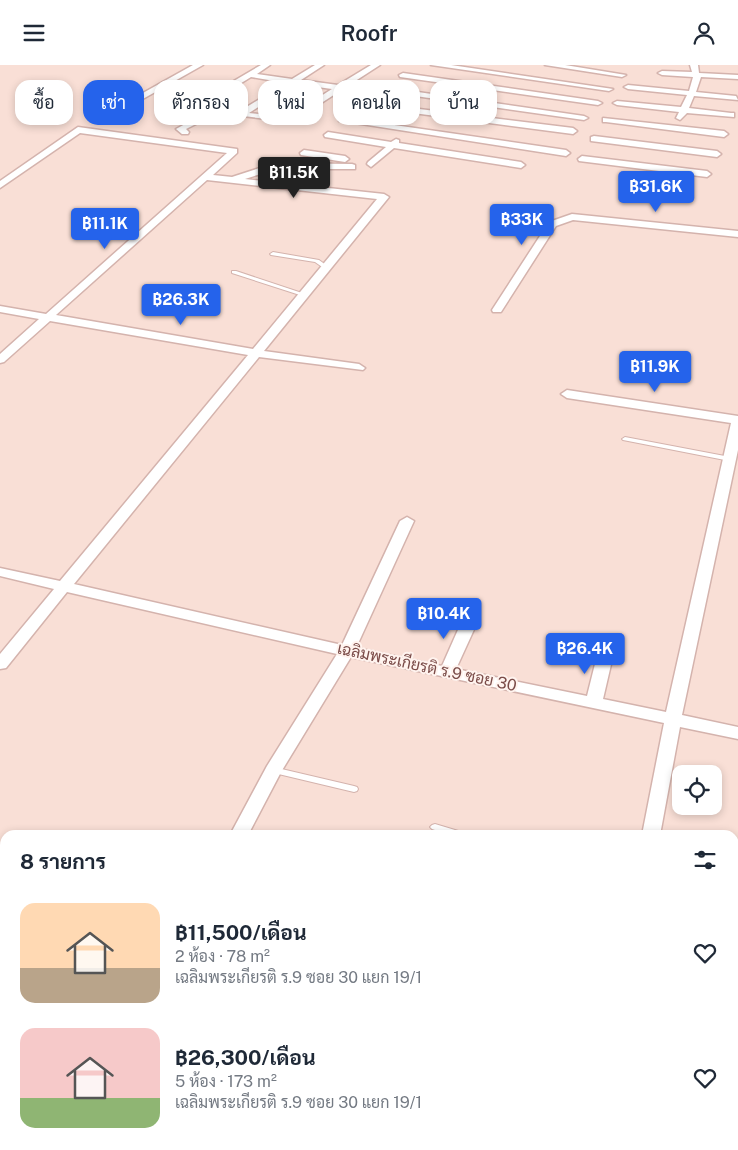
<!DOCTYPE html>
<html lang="th">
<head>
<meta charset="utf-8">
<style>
  :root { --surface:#fff; --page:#f6f6f7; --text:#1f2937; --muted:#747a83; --accent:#2563eb }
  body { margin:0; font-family:"Public Sans",Sarabun,sans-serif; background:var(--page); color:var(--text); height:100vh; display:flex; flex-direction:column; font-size:19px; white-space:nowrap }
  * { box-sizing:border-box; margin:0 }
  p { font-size:16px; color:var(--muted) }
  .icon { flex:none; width:28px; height:28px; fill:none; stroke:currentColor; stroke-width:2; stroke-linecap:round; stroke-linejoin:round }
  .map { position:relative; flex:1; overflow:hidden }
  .side { position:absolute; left:0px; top:765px; width:739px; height:320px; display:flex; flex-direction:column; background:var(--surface); border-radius:15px 15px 0 0; box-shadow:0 2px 8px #0003 }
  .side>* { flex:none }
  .guide { position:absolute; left:15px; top:15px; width:709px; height:45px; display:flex; gap:10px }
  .buttons { position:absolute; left:672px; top:700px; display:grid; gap:10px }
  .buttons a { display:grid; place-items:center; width:50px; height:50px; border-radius:10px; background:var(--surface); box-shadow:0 2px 8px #0003; font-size:25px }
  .price { position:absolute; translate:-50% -42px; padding:0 11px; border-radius:5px; background:var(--accent); color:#fff; font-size:16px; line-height:32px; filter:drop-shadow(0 1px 2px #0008) }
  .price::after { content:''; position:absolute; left:50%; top:30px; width:15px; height:11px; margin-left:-8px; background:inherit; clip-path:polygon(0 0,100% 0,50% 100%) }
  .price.current { background:#222; color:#fff }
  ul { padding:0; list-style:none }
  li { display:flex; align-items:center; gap:15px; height:125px; padding:0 20px }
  li span { display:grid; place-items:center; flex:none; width:140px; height:100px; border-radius:15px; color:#555 }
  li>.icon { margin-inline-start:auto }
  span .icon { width:60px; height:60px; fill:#fffc; stroke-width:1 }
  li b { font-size:21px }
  h2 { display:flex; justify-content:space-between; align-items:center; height:60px; padding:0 20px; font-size:21px }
  .tag { padding:0 18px; border-radius:15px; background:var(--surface); box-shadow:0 2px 8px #0003; font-size:18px; line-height:45px }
  .tag.current { background:var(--accent); color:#fff }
  header { display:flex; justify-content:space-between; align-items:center; height:65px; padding:0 20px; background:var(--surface); font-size:22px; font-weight:600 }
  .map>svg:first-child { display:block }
</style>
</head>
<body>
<header><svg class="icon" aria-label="menu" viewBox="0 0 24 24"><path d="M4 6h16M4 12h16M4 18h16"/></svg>Roofr<svg class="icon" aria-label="person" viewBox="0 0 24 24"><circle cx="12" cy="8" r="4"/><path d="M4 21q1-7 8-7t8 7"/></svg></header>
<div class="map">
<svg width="738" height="1085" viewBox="0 0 738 1085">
  <rect width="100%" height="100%" fill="#feede6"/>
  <path fill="#f9dfd6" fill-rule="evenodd" d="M0 0H738V1085H0ZM681 709H714V741H681ZM5 770H734V1080H5Z"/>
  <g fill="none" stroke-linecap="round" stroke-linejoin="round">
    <g stroke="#d4b3ad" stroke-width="2">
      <path id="service" d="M273 187 319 195 330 203 325 204 315 197 271 190 270 189Z
        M232 206H236L308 230 303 231 232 208Z
        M625 372 730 392 733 394 730 396 623 375 622 374Z
        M273 702 354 721 357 722 358 724 357 726 354 727 270 707 269 705 270 703Z
        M435 759 465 768 467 770H450L432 764 430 762 432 760Z"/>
    </g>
    <g stroke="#d4b3ad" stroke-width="3">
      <path id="minor" d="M193 0H203L141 35 134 33Z
        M261 0H270L257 9 292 14 315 0H324L301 15 338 20 371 0H380L292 57 218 48 186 64 189 67 188 69H182L176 64 209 46 195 44 194 42 198 37ZM251 12 286 18 240 46 204 41ZM295 19 332 24 288 52 249 48Z
        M431 0H451L613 24 609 26Z
        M545 0H565L626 10 622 12Z
        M690 0H698L699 8 738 10V14L701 12 696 27 736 31 738 35 694 31 689 43 731 48H734V52L687 48 680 55 676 53 679 47 617 40 613 38 617 36 681 42 687 30 628 24 624 22 628 20 689 26 693 12 662 10 658 8 662 6 692 7Z
        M403 8 598 36 602 38 598 40 400 12 399 10Z
        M383 22 584 51 588 53 584 55 380 26V22Z
        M363 37 573 63 577 66 573 69 360 41V37Z
        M339 52 566 85 570 88 566 91 342 56H339Z
        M603 53 724 66 728 69 724 72 606 57H603Z
        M78 62 237 84V88L213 110 232 112 275 98 352 99 355 100V104H276L245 114 384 129 389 132 264 286 359 299 365 303 363 305 259 292 74 519 342 580 400 456 407 452 414 456 356 583 442 601 461 558 469 553 477 558 456 604 587 631 597 591 599 587H611L613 591 603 634 666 647 731 358 567 333 561 329 567 325 738 351V385L682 650 738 662V674L680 662 660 770H642L664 658 351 592 281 707 248 770H230L267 701 337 589 67 527 6 603 0 604V589L54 524 0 511V503L60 516 248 290 50 256 4 297 0 298V289L39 254 0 247V241L46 249 227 88 80 68 0 123V116ZM207 115 377 134 253 284 56 250Z
        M328 67 391 77 396 74 399 75V78L521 97 525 100 521 103 394 83 371 102 367 99 368 97 386 82 325 72 324 70Z
        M594 71 717 86 721 89 717 92 591 76V72Z
        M304 85 345 91 349 94 345 97 301 90 300 88Z
        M582 91 707 106 711 109 707 112 579 96 578 94Z
        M572 149 738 166V172L573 155 556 161 501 247H493L492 245 549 157Z
        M0 974 5 975V994L0 993Z
        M398 1080H437L439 1085H400Z
        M576 1080H598L597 1085H575Z"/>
    </g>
    <use href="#service" fill="#fff" fill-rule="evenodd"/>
    <use href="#minor" fill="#fff" fill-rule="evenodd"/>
  </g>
  <g text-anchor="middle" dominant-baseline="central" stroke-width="4" stroke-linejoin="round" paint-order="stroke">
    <g font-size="16" fill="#7a4b48" stroke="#fff3ee">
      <text transform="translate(427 602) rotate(12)">เฉลิมพระเกียรติ ร.9 ซอย 30</text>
    </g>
  </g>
</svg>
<div class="buttons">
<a><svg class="icon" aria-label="locate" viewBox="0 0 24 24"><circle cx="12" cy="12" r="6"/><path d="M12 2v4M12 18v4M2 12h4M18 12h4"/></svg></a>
</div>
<b class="price current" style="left:294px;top:134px">฿11.5K</b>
<b class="price" style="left:656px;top:148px">฿31.6K</b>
<b class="price" style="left:522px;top:181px">฿33K</b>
<b class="price" style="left:105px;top:185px">฿11.1K</b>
<b class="price" style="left:181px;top:261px">฿26.3K</b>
<b class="price" style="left:655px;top:328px">฿11.9K</b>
<b class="price" style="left:444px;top:575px">฿10.4K</b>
<b class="price" style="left:585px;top:610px">฿26.4K</b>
<div class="guide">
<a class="tag">ซื้อ</a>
<a class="tag current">เช่า</a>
<a class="tag">ตัวกรอง</a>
<a class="tag">ใหม่</a>
<a class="tag">คอนโด</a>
<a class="tag">บ้าน</a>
</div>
<section class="side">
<h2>8 รายการ<svg class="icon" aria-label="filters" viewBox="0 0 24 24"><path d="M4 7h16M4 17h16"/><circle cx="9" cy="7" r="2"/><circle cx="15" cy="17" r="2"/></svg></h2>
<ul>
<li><span style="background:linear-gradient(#ffd9b3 65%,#b9a48a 0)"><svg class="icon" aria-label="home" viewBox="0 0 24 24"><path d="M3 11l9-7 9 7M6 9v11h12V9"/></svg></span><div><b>฿11,500/เดือน</b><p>2 ห้อง · 78 m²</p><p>เฉลิมพระเกียรติ ร.9 ซอย 30 แยก 19/1</p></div><svg class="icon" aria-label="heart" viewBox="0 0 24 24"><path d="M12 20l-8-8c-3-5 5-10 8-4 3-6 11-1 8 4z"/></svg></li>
<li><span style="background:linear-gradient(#f6c9c9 70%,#8fb573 0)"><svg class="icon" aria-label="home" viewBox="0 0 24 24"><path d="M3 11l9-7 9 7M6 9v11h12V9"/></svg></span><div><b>฿26,300/เดือน</b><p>5 ห้อง · 173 m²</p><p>เฉลิมพระเกียรติ ร.9 ซอย 30 แยก 19/1</p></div><svg class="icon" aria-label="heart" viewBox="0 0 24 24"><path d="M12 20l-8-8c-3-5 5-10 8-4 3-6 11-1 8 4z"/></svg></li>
</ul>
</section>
</div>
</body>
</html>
